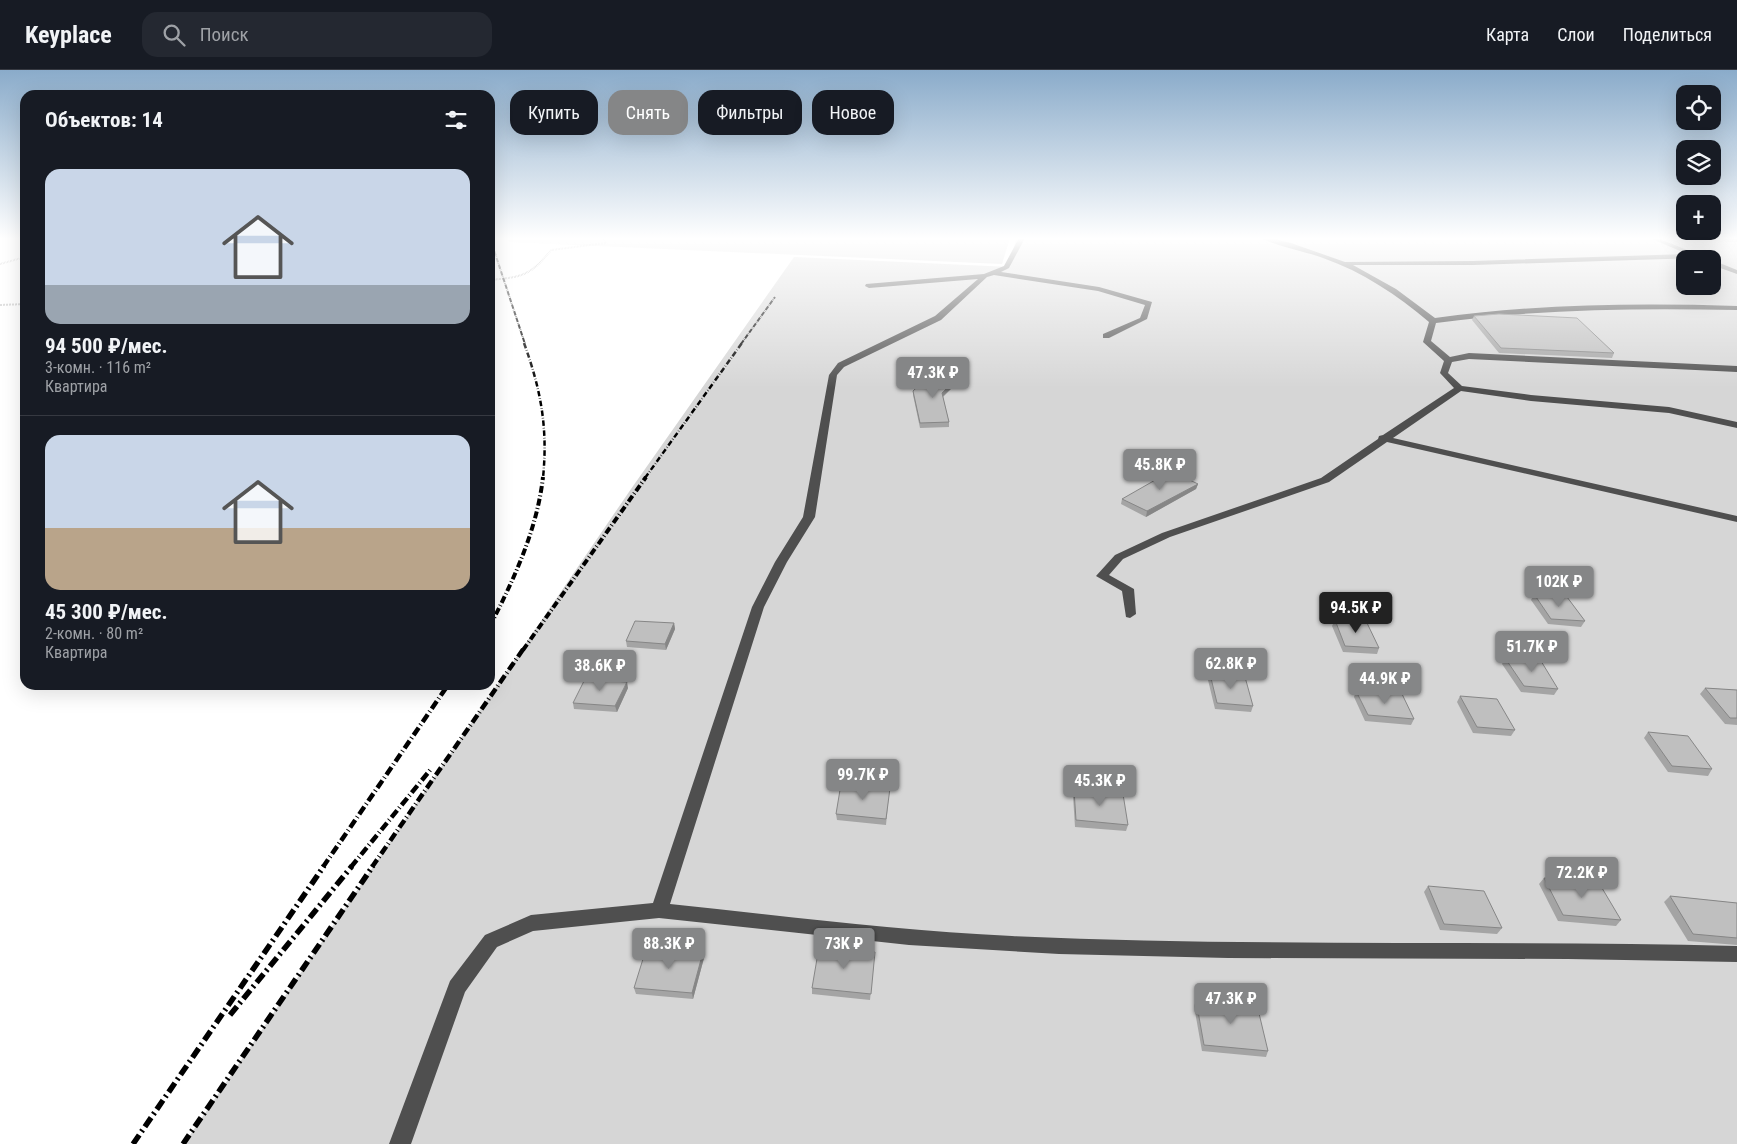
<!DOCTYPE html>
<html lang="ru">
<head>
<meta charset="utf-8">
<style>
  :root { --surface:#171b24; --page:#242831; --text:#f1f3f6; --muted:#9ea1a6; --line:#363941; --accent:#858687 }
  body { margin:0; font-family:"Roboto Condensed",sans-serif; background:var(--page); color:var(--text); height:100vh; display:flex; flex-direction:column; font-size:19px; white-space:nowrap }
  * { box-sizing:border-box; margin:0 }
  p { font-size:16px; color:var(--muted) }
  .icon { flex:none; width:28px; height:28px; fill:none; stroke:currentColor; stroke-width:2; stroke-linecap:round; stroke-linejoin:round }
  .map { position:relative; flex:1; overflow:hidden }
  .drawer { position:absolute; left:20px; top:20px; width:475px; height:600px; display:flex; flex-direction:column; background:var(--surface); border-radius:15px; box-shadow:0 5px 20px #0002 }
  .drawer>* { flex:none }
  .banner { position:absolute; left:510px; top:20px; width:475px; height:45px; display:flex; gap:10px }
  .controls { position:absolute; left:1676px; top:15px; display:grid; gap:10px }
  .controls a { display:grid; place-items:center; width:45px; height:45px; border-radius:10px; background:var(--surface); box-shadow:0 5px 20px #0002; font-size:25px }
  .price { position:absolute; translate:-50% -42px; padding:0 11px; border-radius:5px; background:var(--accent); color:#fff; font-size:16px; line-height:32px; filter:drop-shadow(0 1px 2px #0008) }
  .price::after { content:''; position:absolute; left:50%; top:30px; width:15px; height:11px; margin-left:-8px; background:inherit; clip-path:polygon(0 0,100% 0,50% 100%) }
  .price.on { background:#222; color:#fff }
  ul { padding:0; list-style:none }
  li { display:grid; align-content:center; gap:10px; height:265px; padding:0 25px }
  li+li { border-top:1px solid var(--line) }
  li span { display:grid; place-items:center; height:155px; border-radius:15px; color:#555 }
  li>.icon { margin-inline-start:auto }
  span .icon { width:90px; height:90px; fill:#fffc; stroke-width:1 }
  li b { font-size:21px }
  h2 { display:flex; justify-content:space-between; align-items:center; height:60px; padding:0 25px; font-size:21px }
  .tag { padding:0 18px; border-radius:15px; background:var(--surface); box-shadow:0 5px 20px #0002; font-size:18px; line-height:45px }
  .tag.on { background:var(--accent); color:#fff }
  header { display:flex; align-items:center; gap:30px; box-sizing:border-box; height:70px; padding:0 25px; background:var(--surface); border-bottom:1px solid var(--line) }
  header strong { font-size:24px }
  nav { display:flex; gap:28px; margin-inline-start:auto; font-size:18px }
  .search { width:350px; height:45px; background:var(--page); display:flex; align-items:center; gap:12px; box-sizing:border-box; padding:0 18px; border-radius:15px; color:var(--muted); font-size:19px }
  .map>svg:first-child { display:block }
</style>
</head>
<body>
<header>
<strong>Keyplace</strong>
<div class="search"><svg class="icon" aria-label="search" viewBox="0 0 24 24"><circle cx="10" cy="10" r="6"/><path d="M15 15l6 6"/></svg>Поиск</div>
<nav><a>Карта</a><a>Слои</a><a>Поделиться</a></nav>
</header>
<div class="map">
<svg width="1737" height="1074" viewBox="0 0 1737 1074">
  <rect width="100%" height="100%" fill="#fff"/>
  <path fill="#d6d6d6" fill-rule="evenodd" d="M506 168H1010L1002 194 509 172Z
    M1016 168H1737V1074H184L631 419 794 187 1010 197ZM1685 189H1712V216H1685Z"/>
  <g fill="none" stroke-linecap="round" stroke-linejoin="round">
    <path stroke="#717171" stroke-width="2" stroke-dasharray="0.5 1" stroke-linecap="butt" d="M0 194 25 187
      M490 210C522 207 530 206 551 180L606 173 603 168
      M0 235 25 234"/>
    <path fill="#4f4f4f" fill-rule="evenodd" d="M1019 168H1025L1009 198 1001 202 1099 217 1152 232 1147 249 1109 268H1103V264L1140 248 1145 235 1098 221 994 205 987 207 941 250 844 297 837 305 815 447 787 492 764 537 670 834C784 846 898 861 1012 866 1253 877 1495 870 1737 876V892L1568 889 1228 888 1059 884 909 875 659 848 533 861 497 877 465 922 411 1074H389L450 911 485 865 531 845 653 833 752 537 775 492 803 447 829 305 838 293 935 246 978 209 869 218 865 216 866 214 984 204 1004 196Z
      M1261 168H1270L1291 173 1345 192 1473 191 1687 184 1650 168H1657L1700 185V187L1698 188 1473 195H1353L1396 219 1435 248C1535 234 1636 233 1737 236V240C1636 238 1536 239 1436 253L1431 271 1450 287 1469 283 1737 296V302L1469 289 1452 292 1448 303 1462 316 1531 325 1669 337 1737 352V358L1669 343 1531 331 1461 321 1393 368 1737 446V452L1387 372 1329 412 1170 467 1123 489 1109 505 1134 519 1136 544 1130 548 1126 547 1122 521 1096 506 1115 485 1162 463 1321 408 1378 369 1379 366 1383 365 1454 318 1440 303 1444 291 1423 272 1429 252C1397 225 1363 202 1323 188 1307 182 1273 175 1261 168Z
      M1712 190 1737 200V204L1712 195Z"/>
    <path stroke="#000" stroke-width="2" stroke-dasharray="4.5 1 0.5 1" stroke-linecap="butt" d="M490 168 525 274
      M741 274 775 227"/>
    <path stroke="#000" stroke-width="2.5" stroke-dasharray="5.5 2 0.5 2" stroke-linecap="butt" d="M524 273C541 320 548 358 543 408
      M645 408 742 273"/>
    <path stroke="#000" stroke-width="4" stroke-dasharray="7 2.5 1 2.5" stroke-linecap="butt" d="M490 556C514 509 537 460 543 407
      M523 580 646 407"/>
    <path stroke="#000" stroke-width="4.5" stroke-dasharray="9 3 1 3" stroke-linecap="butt" d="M323 797 448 615
      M351 797 431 699
      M372 797 524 578"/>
    <path stroke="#000" stroke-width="5.5" stroke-dasharray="11 4 2 4" stroke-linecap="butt" d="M230 945 352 796
      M133 1074 324 796
      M183 1074 373 796"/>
  </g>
  <path fill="#a4a4a4" d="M1715 168H1737V172H1727Z
    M1474 246 1614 283 1612 288 1499 283 1472 250Z
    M957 313 943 327 949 352V357L920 358 913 325V321Z
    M1198 414 1196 419 1146 447 1121 434 1122 429Z
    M1534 524 1585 551 1581 557 1548 554 1531 530Z
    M1335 550 1379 578 1377 584 1343 582 1332 556Z
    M674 553 675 559 666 580 627 577 626 571Z
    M1505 588 1558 619 1554 625 1521 622 1502 594Z
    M1210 604 1253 636 1251 642 1215 639 1208 610Z
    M628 618 617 642 574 639 573 633Z
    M1705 618 1737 620V655L1725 654 1700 624Z
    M1356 621 1414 649 1411 655 1365 651 1354 627Z
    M1460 626 1515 660 1511 666 1473 663 1457 632Z
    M1648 662 1712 699 1708 706 1668 702 1644 668Z
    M1074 720 1128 755 1126 761 1075 757 1073 726Z
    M889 724 886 755 837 750 836 744Z
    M1544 808 1621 850 1616 856 1558 851 1539 814Z
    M1428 816 1502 858 1497 864 1440 860 1424 822Z
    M1670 826 1737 833V875L1688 871 1664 832Z
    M875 882 870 930 812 924V918Z
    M704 888 693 929 636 924 634 918Z
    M1196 930 1268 981 1266 987 1202 981 1194 936Z"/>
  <path fill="#868686" d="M957 308V313L941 328 942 323Z
    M1198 414 1196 419 1146 447 1147 441Z
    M674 553 675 559 666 580 665 574Z
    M627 612 628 618 617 642 615 636Z
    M703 882 704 888 693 929 692 923Z"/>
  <path fill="#bfbfbf" stroke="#868686" d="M1499 244 1577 248 1614 283 1501 278 1474 246Z
    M932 303 957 308 942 323 949 352 920 353 913 321Z
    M1171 401 1198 414 1147 441 1122 429Z
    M1534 524 1567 527 1585 551 1551 549Z
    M1335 550 1367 553 1379 578 1345 576Z
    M635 551 674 553 665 574 626 571Z
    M1505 588 1541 591 1558 619 1524 616Z
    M1210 604 1245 607 1253 636 1217 633Z
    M585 609 627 612 615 636 573 633Z
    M1705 618 1737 620V648H1730Z
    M1356 621 1402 624 1414 649 1368 645Z
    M1460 626 1497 629 1515 660 1477 657Z
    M1648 662 1688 666 1712 699 1672 696Z
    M841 714 890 718 886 749 836 744Z
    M1074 720 1123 724 1128 755 1076 750Z
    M1544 808 1599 813 1621 850 1563 845Z
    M1428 816 1484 821 1502 858 1444 854Z
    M1670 826 1737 833V868L1693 864Z
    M647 876 703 882 692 923 634 918Z
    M819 877 875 882 871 924 812 918Z
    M1196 930 1257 935 1268 981 1204 975Z"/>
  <linearGradient id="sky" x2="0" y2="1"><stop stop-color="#8aabca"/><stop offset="0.53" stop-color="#fff"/><stop offset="1" stop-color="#fff" stop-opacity="0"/></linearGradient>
  <rect width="1737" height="318" fill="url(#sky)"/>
</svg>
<div class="controls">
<a><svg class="icon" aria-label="locate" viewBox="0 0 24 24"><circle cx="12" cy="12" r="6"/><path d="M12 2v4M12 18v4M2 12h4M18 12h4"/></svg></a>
<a><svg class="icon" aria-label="layers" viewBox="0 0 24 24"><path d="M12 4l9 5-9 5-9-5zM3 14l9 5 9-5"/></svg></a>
<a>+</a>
<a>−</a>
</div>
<b class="price" style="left:933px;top:329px">47.3K ₽</b>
<b class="price" style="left:1160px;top:421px">45.8K ₽</b>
<b class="price" style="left:1559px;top:538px">102K ₽</b>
<b class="price on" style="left:1356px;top:564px">94.5K ₽</b>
<b class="price" style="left:1532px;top:603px">51.7K ₽</b>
<b class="price" style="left:1231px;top:620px">62.8K ₽</b>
<b class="price" style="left:600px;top:622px">38.6K ₽</b>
<b class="price" style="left:1385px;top:635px">44.9K ₽</b>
<b class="price" style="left:863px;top:731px">99.7K ₽</b>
<b class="price" style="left:1100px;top:737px">45.3K ₽</b>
<b class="price" style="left:1582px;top:829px">72.2K ₽</b>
<b class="price" style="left:669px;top:900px">88.3K ₽</b>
<b class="price" style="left:844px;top:900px">73K ₽</b>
<b class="price" style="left:1231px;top:955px">47.3K ₽</b>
<div class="banner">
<a class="tag">Купить</a>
<a class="tag on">Снять</a>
<a class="tag">Фильтры</a>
<a class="tag">Новое</a>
</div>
<section class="drawer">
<h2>Объектов: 14<svg class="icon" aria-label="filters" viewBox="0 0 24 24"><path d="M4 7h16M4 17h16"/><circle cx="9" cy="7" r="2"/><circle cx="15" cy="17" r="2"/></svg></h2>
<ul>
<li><span style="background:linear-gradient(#c9d6e8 75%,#9aa5b1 0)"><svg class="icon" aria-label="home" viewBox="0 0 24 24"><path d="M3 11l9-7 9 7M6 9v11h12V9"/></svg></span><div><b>94 500 ₽/мес.</b><p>3-комн. · 116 m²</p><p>Квартира</p></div></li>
<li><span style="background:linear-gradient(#c9d6e8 60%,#b9a48a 0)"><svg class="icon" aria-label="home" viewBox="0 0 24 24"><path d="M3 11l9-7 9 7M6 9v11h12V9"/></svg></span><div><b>45 300 ₽/мес.</b><p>2-комн. · 80 m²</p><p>Квартира</p></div></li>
</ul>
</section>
</div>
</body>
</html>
